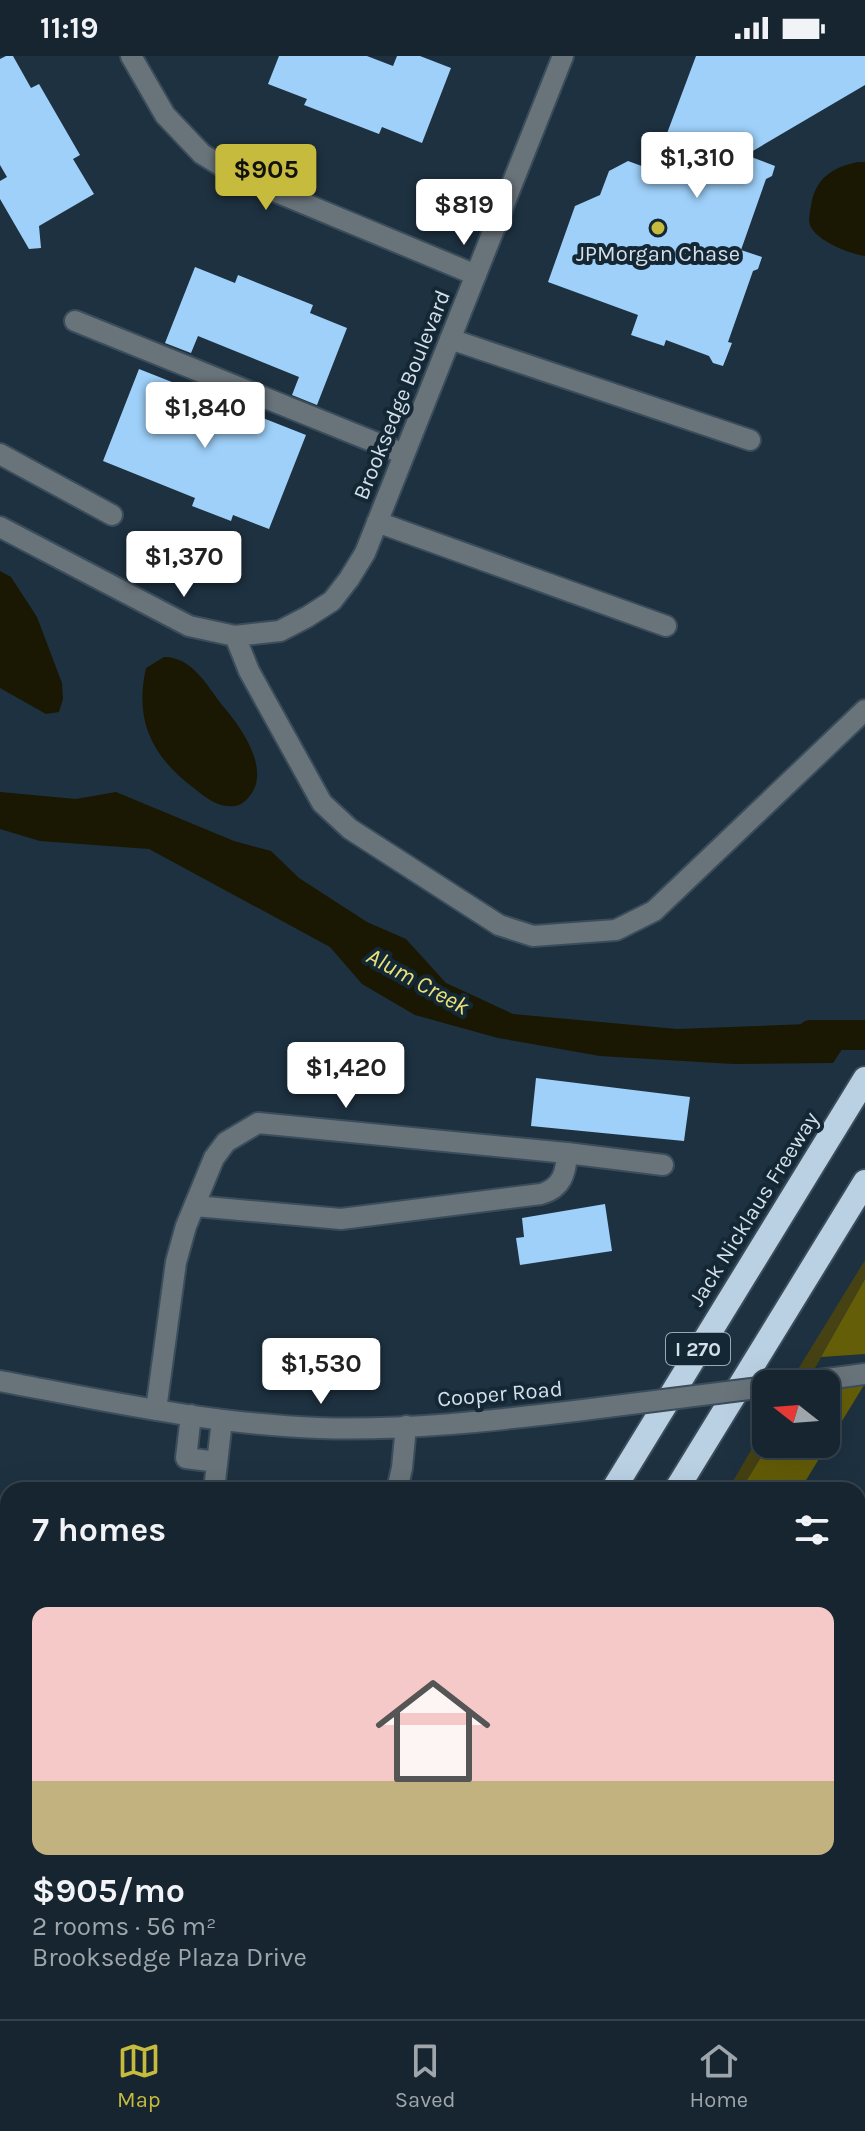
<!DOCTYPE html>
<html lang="en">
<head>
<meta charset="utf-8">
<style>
  :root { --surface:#162530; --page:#1f2d38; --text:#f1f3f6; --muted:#9ea5ab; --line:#35424c; --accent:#c6bb3c }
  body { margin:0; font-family:Karla,sans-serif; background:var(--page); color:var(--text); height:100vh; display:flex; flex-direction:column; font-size:30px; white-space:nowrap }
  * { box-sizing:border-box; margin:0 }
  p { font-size:26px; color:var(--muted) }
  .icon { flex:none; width:44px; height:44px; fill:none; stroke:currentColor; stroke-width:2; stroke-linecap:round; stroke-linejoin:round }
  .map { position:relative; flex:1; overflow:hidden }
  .sheet { position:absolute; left:0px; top:1426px; width:866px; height:538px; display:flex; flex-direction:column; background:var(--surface); border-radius:24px 24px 0 0; box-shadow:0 8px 32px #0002,0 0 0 2px var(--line) }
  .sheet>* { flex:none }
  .needle { width:52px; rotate:287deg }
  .fabs { position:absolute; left:752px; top:1314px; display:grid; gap:16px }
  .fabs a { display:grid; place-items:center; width:88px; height:88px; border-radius:16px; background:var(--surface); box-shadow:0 8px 32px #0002,0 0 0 2px var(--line); font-size:40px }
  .price { position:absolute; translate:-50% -68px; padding:0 18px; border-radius:8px; background:#fff; color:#222; font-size:26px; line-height:52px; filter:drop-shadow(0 2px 4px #0008) }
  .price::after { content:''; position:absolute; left:50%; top:48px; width:24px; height:18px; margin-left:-12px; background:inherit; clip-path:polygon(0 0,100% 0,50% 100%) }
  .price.active { background:var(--accent); color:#111 }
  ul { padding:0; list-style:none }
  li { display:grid; align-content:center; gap:16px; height:424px; padding:0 32px }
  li+li { border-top:2px solid var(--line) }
  li span { display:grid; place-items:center; height:248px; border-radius:16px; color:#555 }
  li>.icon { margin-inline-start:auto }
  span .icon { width:144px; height:144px; fill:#fffc; stroke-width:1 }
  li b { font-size:34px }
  h2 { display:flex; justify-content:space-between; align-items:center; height:96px; padding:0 32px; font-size:34px }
  .status { display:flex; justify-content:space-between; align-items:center; height:56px; padding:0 40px; background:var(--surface); direction:ltr }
  .status svg { height:22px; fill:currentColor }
  .dock { display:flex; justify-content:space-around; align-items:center; height:112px; border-top:2px solid var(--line); background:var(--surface); font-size:22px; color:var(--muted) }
  .dock a { display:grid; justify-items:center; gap:4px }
  .dock .active { color:var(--accent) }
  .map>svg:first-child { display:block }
</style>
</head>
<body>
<div class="status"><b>11:19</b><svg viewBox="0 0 49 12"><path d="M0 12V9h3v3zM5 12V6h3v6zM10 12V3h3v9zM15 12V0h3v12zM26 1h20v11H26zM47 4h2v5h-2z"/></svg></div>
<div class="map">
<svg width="865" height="1963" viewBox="0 0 865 1963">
  <rect width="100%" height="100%" fill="#1e3140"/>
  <path fill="#464213" d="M865 1204V1223L806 1328H789Z
    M766 1368V1388H769L741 1434H728Z"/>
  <path fill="#655e08" d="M865 1223V1298L821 1301Z
    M864 1329 800 1434H741L769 1388H826V1332Z"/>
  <path fill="#1a1802" d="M858 106H865V200C850 198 816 185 810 169 808 164 810 155 811 150 815 122 833 111 858 106Z
    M0 515 11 521 37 561 62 627 63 643 59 656 46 658 0 632Z
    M164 601C192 601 206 628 222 649 241 671 272 714 249 741 245 746 239 750 234 750 219 752 206 742 195 733 152 701 134 665 146 612Z
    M0 736 76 743 116 736 234 785 271 795 299 822 367 866 406 883 446 927 513 958 677 973 860 966 833 1007 733 1008 600 1000 498 982 415 959 362 928 330 891 149 793 40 785 0 773Z"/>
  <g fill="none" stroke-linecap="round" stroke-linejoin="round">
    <path stroke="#1a1802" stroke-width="30" d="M811 979H865"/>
  </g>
  <path fill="#9ed0f9" d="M6 0H13L31 32 39 28 80 99 73 103 94 138 39 170 41 192 29 193 0 143V125L7 121 0 109V3Z
    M279 0H367L393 10 397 0H420L451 12 422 87 382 71 379 78 304 49 307 43 268 28Z
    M696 0H865V29L746 99 775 110 772 120 766 123 741 194 762 201 758 213 753 215 728 286 732 287 723 310 713 307 709 300 666 284 664 290 631 279 638 259 548 226 575 150 600 139 609 115 628 105 650 113 661 83 666 80Z
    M195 211 235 227 238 219 313 249 310 257 347 272 317 349 292 339 299 321 198 280 191 297 165 287Z
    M139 313 306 379 269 473 233 459 231 465 192 450 195 442 103 405Z
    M536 1022 690 1041 684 1085 531 1070Z
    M605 1148 612 1195 520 1209 516 1182 524 1181 522 1162Z"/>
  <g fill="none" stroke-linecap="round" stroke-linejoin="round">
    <g stroke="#3b4d5b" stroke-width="24">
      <path id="minor" d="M131 0 165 59 202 98 238 120 476 219
        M75 265 404 398
        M450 283 750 384
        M0 398 112 459
        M377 466 666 570
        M0 471 189 570 235 580 280 575 307 561 332 545 349 523 365 497 563 0
        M235 580 249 615 322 747 350 773 499 869 533 880 616 874 654 855 865 654
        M195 1150 341 1163 541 1138C562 1132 566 1117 567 1097
        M0 1325C106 1345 211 1368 319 1372 404 1375 490 1365 575 1355
        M789 1328 865 1318
        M156 1354 176 1206 186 1170 214 1102 226 1086 258 1067 567 1097 663 1109
        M191 1359 186 1402 217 1406
        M214 1434 222 1364
        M397 1434 402 1412 406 1370
        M0 1558 8 1560
        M858 1653 865 1643
        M0 1791 8 1787
        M858 1848 865 1851"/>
    </g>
    <g stroke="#3b4d5b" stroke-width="28">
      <path id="highway" d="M613 1434 865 1023
        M676 1434 865 1126
        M252 1963 257 1956
        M293 1963 297 1956
        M358 1963 362 1956
        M378 1963 381 1956"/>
    </g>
    <use href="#minor" stroke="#69737a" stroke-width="20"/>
    <use href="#highway" stroke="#bad1e4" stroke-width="24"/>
    <g stroke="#3b4d5b" stroke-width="24" stroke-linecap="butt">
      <path id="minor-bridge" d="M575 1355 766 1331"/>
    </g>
    <use href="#minor-bridge" stroke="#69737a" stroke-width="20"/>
  </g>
  <circle fill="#c6bb3c" stroke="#142735" stroke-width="3" cx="658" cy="172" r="8"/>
  <g text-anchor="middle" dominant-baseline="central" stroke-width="8" stroke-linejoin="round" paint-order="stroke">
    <rect fill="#142735" stroke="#9aa8b3" stroke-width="2" x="666" y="1277" width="64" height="32" rx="6"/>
    <g font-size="20" font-weight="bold" fill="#d4dfe9">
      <text x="698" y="1293">I 270</text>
    </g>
    <g font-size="22" fill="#d4dfe9" stroke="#142735">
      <text x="658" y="198">JPMorgan Chase</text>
    </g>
    <g font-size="22" fill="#d4dfe9" stroke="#142735">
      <text transform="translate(402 339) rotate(-68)">Brooksedge Boulevard</text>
      <text transform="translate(754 1153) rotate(-58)">Jack Nicklaus Freeway</text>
      <text transform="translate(500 1338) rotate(-5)">Cooper Road</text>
    </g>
    <g font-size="24" font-style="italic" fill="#eae178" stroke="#142735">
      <text transform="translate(418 925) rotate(29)">Alum Creek</text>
    </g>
  </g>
</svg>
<div class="fabs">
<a><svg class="needle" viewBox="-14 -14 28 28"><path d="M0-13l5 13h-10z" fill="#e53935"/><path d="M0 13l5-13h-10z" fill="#9ea5ab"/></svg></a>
</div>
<b class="price" style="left:697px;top:144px">$1,310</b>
<b class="price active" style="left:266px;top:156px">$905</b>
<b class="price" style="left:464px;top:191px">$819</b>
<b class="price" style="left:205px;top:394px">$1,840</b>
<b class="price" style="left:184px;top:543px">$1,370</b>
<b class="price" style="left:346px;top:1054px">$1,420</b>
<b class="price" style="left:321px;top:1350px">$1,530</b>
<section class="sheet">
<h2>7 homes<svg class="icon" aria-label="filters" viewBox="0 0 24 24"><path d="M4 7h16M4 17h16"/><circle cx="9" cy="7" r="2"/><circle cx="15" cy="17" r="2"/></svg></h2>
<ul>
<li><span style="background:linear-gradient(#f6c9c9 70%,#c2b280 0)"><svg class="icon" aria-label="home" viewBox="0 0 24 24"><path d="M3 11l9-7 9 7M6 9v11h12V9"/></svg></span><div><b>$905/mo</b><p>2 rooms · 56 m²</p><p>Brooksedge Plaza Drive</p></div></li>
</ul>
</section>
</div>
<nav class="dock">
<a class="active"><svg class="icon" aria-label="map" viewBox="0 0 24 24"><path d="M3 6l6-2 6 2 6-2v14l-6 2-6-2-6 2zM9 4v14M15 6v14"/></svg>Map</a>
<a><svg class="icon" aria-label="saved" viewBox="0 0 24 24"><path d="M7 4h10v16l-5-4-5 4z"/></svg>Saved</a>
<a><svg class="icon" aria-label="home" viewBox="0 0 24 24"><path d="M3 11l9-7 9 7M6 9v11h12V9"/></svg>Home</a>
</nav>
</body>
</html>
